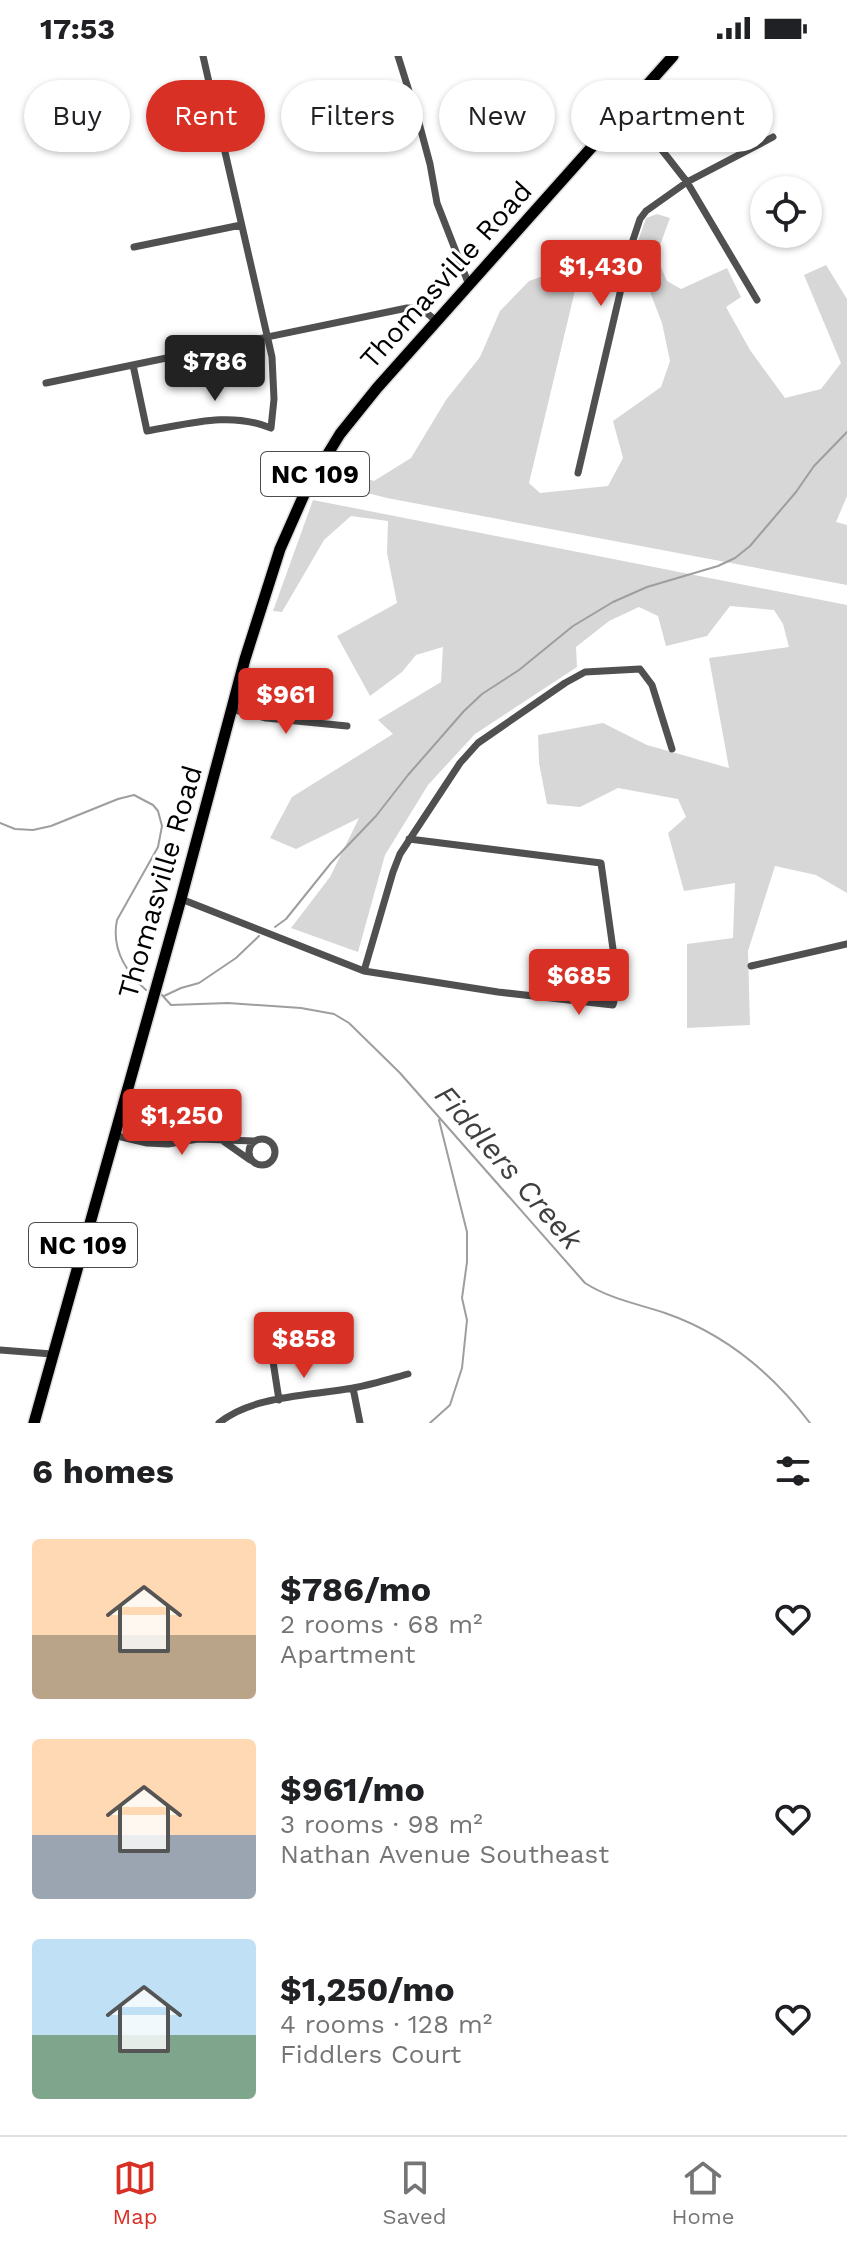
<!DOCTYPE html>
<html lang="en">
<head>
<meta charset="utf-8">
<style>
  :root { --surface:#fff; --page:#f6f6f6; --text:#202124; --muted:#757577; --line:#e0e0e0; --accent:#d93025 }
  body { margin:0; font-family:"Work Sans",sans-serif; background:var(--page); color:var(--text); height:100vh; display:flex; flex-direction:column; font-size:30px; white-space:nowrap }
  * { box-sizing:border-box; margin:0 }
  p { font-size:26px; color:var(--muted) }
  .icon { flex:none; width:44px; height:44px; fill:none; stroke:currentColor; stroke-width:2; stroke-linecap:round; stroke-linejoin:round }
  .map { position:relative; height:1367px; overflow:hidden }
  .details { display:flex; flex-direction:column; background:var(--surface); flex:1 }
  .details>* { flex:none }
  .hud { position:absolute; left:24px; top:24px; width:800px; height:72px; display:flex; gap:16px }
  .fabs { position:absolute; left:750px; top:120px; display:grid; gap:16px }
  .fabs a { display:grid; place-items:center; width:72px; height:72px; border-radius:50%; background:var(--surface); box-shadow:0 2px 6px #0004; font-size:40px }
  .price { position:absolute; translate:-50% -68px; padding:0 18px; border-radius:8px; background:var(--accent); color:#fff; font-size:26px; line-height:52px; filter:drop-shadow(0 2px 4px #0008) }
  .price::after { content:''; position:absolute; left:50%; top:48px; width:24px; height:18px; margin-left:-12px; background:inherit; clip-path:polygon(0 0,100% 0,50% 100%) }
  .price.current { background:#222; color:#fff }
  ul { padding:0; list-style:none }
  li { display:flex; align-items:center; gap:24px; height:200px; padding:0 32px }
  li span { display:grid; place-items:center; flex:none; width:224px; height:160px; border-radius:8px; color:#555 }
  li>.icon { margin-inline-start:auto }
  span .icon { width:96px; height:96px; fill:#fffc; stroke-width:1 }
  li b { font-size:34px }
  h2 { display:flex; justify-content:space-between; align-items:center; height:96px; padding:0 32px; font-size:34px }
  .pill { padding:0 28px; border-radius:36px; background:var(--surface); box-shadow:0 2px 6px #0004; font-size:28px; line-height:72px }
  .pill.current { background:var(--accent); color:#fff }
  .status { display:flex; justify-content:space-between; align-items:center; height:56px; padding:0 40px; background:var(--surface); direction:ltr }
  .status svg { height:22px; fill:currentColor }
  .dock { display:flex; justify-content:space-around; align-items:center; height:112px; border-top:2px solid var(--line); background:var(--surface); font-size:22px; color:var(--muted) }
  .dock a { display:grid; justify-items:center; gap:4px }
  .dock .current { color:var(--accent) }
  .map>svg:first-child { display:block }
</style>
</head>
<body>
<div class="status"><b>17:53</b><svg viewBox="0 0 49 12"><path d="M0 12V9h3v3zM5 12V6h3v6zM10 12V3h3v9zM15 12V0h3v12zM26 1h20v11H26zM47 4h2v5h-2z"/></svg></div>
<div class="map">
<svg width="847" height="1367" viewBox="0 0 847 1367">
  <rect width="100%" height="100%" fill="#fff"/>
  <path fill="#d7d7d7" d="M657 158 670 162 656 200 667 225 681 233 727 212 741 241 726 251 750 294 785 342 821 333 841 307 804 219 826 209 847 243V440L836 466 847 469V529L387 442 324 426 333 411 374 425 411 402 446 344 480 301 500 255 529 225 575 209 577 226 529 427 540 437 608 430 623 402 613 365 661 331 670 305 662 267 650 236 632 220 637 188 646 162Z
    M313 444 847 549V837L816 819 775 810 748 895 750 969 687 972V888L733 882 735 827 684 835 668 777 686 761 678 743 618 732 580 751 547 748 539 707 538 679 603 667 647 689 729 712 709 602 789 591 783 568 774 554 730 550 707 580 666 590 658 560 639 551 609 565 576 591 577 611 475 678 428 729 385 799 358 896 291 872 330 821 359 762 296 793 270 782 292 741 393 678 378 664 441 626 443 591 416 599 402 616 370 640 337 580 397 547 387 497 388 465 351 460 324 484 282 556 273 555Z"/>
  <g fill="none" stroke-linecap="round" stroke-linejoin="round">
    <path stroke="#9e9e9e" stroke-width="2" d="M0 767 15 773 33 774 51 770 118 743 134 739 153 749 158 755 162 770 158 791 117 864C111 893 126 916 146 934
      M275 871 286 863 331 807 376 760 408 719 464 655 482 638 519 614 573 570 613 546 647 531 718 510 735 502 750 490 796 436 814 410 847 376
      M161 938 171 949 228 947 301 952 334 958 349 967 400 1017 585 1227C610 1243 638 1248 665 1257 726 1278 772 1317 810 1367
      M164 940 181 932 199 927 236 902 259 880
      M430 1367 450 1349 462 1312 467 1264 462 1242 467 1206V1176L439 1064"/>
    <g stroke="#dbdbdb" stroke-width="14">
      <path id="primary" d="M34 1367 181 843 245 603 280 493 307 432 340 378 377 332 673 0"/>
    </g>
    <path stroke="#505050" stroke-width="7" d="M398 0 419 67 430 108 437 147 469 229
      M629 52 687 126 757 244
      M134 191 241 169
      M133 309 147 375C189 368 230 355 271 372L274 343 272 301 203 0
      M46 327 407 252C420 252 427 256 436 265
      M578 417 631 190 640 163 646 155 687 126 773 81
      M231 653 266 662 347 670
      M181 843 364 915 498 936 613 949 618 929 601 807 409 783
      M751 910 847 888
      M364 915 393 816 400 798 460 707 478 687 565 627 585 616 640 613 652 629 672 693
      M113 1079 147 1087 168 1088 198 1083 254 1085
      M249 1096a13 13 0 1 1 26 0a13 13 0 1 1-26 0Z
      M223 1085 250 1104
      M0 1294 52 1298
      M272 1299 279 1344
      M353 1332 360 1367
      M219 1367C253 1339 311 1340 353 1332 371 1329 390 1323 408 1318"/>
    <use href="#primary" stroke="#000" stroke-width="11"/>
  </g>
  <g text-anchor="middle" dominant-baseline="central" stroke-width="6" stroke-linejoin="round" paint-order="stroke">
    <g fill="#fff" stroke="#4c4c4c" stroke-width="2">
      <rect x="261" y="396" width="108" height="44" rx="6"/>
      <rect x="29" y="1167" width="108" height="44" rx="6"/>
    </g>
    <g font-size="26" font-weight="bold" fill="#000">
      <text x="315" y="418">NC 109</text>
      <text x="83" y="1189">NC 109</text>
    </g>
    <g font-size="28" fill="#000" stroke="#fff">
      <text transform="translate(446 219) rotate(-48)">Thomasville Road</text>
      <text transform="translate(160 826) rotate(-74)">Thomasville Road</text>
    </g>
    <g font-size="30" font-style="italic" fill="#3f3f3f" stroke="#fff">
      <text transform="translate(509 1111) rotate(49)">Fiddlers Creek</text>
    </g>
  </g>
</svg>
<div class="fabs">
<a><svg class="icon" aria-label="locate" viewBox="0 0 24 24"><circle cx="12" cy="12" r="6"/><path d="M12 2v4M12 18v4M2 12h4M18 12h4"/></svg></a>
</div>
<b class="price" style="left:601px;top:252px">$1,430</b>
<b class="price current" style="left:215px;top:347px">$786</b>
<b class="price" style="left:286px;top:680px">$961</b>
<b class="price" style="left:579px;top:961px">$685</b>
<b class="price" style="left:182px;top:1101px">$1,250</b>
<b class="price" style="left:304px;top:1324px">$858</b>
<div class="hud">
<a class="pill">Buy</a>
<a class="pill current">Rent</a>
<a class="pill">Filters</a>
<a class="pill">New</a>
<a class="pill">Apartment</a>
</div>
</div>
<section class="details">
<h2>6 homes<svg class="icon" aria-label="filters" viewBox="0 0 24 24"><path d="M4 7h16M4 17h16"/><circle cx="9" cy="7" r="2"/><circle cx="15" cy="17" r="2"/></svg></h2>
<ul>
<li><span style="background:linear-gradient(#ffd9b3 60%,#b9a48a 0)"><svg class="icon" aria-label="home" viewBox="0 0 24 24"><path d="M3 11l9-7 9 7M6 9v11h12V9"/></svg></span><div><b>$786/mo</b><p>2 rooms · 68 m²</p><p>Apartment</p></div><svg class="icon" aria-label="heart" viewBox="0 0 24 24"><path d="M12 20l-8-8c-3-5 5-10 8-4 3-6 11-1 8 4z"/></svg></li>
<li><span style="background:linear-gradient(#ffd9b3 60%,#9aa5b1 0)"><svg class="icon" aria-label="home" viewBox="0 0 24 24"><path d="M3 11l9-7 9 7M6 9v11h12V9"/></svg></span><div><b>$961/mo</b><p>3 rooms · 98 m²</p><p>Nathan Avenue Southeast</p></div><svg class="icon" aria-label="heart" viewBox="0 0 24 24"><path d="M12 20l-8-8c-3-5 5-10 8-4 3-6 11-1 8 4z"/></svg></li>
<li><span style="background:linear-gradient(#bfe0f5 60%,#7fa58c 0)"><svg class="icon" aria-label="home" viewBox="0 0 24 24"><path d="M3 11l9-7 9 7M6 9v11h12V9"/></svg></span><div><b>$1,250/mo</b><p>4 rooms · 128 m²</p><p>Fiddlers Court</p></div><svg class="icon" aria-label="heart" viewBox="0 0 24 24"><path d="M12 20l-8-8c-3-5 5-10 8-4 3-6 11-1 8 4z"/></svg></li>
</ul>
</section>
<nav class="dock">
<a class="current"><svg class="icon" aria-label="map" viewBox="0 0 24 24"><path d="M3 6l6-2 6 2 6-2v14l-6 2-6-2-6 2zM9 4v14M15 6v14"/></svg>Map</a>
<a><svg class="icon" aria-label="saved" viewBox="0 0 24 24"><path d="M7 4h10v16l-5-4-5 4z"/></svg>Saved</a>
<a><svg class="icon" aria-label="home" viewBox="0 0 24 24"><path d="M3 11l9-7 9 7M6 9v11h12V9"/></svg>Home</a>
</nav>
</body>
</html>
